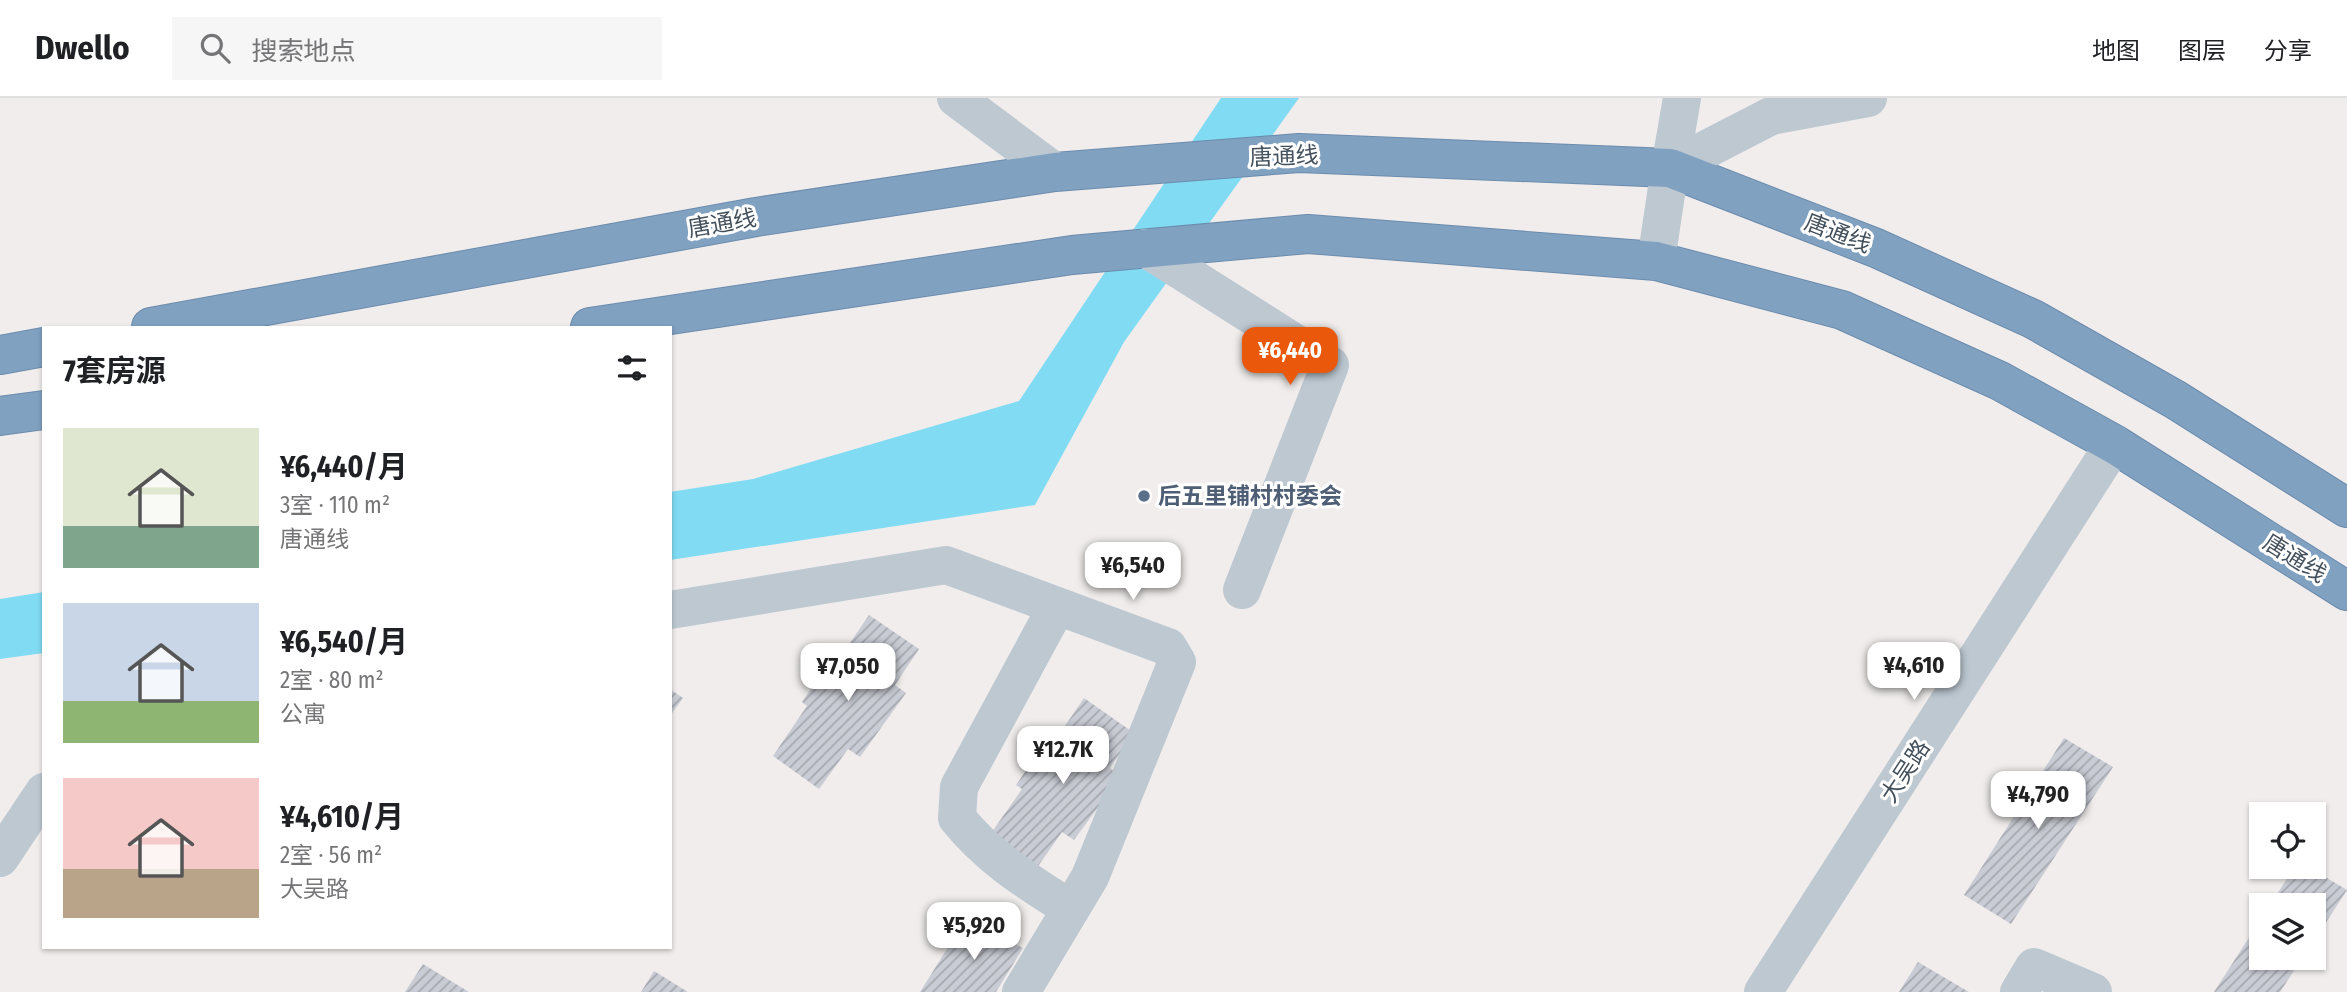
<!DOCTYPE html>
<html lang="zh">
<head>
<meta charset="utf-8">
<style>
  :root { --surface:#fff; --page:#f6f6f6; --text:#202124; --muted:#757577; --line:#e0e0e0; --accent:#ea580c }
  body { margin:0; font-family:"Fira Sans Condensed","Noto Sans SC",sans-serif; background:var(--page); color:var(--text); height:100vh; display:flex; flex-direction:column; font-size:26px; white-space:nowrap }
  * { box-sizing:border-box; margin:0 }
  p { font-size:23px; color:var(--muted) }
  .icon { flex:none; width:38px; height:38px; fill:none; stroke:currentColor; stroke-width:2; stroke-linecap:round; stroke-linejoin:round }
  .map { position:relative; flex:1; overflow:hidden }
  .drawer { position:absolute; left:42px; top:228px; width:630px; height:623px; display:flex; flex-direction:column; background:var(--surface); border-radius:0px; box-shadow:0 2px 5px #0004 }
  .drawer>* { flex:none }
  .tools { position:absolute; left:2249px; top:704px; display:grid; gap:14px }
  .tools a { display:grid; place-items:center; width:77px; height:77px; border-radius:0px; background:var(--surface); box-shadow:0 2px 5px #0004; font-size:35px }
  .price { position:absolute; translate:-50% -60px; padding:0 16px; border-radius:14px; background:#fff; color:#222; font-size:23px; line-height:46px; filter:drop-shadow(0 2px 4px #0008) }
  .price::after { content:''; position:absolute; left:50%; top:42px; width:21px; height:16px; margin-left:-10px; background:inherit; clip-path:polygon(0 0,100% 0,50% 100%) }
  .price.current { background:var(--accent); color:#fff }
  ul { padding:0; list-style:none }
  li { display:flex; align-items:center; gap:21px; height:175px; padding:0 21px }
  li span { display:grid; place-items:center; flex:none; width:196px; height:140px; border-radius:0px; color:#555 }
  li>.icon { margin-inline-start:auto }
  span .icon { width:84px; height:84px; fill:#fffc; stroke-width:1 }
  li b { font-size:30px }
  h2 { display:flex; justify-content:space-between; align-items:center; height:84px; padding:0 21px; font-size:30px }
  header { display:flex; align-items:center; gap:42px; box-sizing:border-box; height:98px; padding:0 35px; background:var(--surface); border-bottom:2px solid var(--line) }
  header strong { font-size:33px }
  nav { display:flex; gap:38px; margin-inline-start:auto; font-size:24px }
  .search { width:490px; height:63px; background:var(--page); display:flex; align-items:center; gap:18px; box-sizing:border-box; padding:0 24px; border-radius:0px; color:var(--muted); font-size:26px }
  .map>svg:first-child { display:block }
</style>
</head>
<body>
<header>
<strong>Dwello</strong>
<div class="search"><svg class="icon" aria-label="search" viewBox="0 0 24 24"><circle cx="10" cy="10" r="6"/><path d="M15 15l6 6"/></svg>搜索地点</div>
<nav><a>地图</a><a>图层</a><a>分享</a></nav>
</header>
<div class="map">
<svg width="2347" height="894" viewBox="0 0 2347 894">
  <defs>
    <pattern id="building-hatch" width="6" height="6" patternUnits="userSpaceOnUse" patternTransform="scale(1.75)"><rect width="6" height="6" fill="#c9ccd4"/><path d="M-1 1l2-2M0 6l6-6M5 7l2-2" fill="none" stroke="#a5a8af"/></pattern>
  </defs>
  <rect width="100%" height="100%" fill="#f1eded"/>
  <path fill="#81dcf3" d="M1221 0H1299L1124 244 1035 407 670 462V394L753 381 1019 303Z
    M44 494V555L0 561V501Z"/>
  <path fill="url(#building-hatch)" d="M869 517 919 551 895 587 906 595 860 659 848 651 819 691 773 658 807 608 802 604 833 557 839 561Z
    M670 591 683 600 670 618Z
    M1084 600 1134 635 1110 670 1121 678 1074 742 1062 734 1034 774 987 741 1022 691 1016 687 1048 640 1054 644Z
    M2064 640 2113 669 2011 826 1964 797Z
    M2295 768H2307L2347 792 2314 843V807H2270Z
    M967 819 1023 850 996 894H920Z
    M2261 821V859H2303L2280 894H2214Z
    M1918 864 1969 894H1899Z
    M423 866 469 894H405Z
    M654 873 688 894H641Z"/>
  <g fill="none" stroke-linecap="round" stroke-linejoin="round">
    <g stroke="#6c8cad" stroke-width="40">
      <path id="highway" d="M151 229 756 119 1055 74 1299 55 1670 70 1876 150 2033 221 2176 302 2347 410
        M590 229 1072 157 1308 136 1656 163 1842 212 2000 283 2114 346 2347 493
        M0 257 44 249
        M0 318 44 312"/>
    </g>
    <path stroke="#bdc8d1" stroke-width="38" d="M956 0 1055 74
      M1670 70 1682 0
      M1145 150 1330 267 1242 492
      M1656 163 1670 70 1771 18 1868 0
      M1057 508 959 689 957 720C989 760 1028 784 1071 811
      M670 512 946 467 1168 549 1177 564 1090 779 1021 894
      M0 760 44 694
      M1763 894 2114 346
      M2019 894 2034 869 2093 894"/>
    <use href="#highway" stroke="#81a1c1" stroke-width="38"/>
  </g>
  <circle fill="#5c6f8a" stroke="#fff" stroke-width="2.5" cx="1144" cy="398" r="7"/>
  <g text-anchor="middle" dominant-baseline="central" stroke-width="6" stroke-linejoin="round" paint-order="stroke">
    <g font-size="23" fill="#44515c" stroke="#fff">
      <text transform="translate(1284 58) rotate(-2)">唐通线</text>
      <text transform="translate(722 125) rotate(-10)">唐通线</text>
      <text transform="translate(1838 135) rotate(21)">唐通线</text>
      <text transform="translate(2295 460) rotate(32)">唐通线</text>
      <text transform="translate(1905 673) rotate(-57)">大吴路</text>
    </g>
    <g font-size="23" font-weight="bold" fill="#4e5e75" stroke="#fff" text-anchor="start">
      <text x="1158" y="398">后五里铺村村委会</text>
    </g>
  </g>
</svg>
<div class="tools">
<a><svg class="icon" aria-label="locate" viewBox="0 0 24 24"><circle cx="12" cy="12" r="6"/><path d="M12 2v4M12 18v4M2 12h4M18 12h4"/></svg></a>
<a><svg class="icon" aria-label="layers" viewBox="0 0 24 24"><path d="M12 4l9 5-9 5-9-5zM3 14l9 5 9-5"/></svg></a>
</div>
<b class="price current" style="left:1290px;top:289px">¥6,440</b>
<b class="price" style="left:1133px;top:504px">¥6,540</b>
<b class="price" style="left:1914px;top:604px">¥4,610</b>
<b class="price" style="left:848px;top:605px">¥7,050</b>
<b class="price" style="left:1063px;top:688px">¥12.7K</b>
<b class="price" style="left:2038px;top:733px">¥4,790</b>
<b class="price" style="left:974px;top:864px">¥5,920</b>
<section class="drawer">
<h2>7套房源<svg class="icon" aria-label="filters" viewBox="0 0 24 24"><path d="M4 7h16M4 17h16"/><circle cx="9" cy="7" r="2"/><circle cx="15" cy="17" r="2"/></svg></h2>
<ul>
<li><span style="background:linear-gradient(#dfe7d0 70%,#7fa58c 0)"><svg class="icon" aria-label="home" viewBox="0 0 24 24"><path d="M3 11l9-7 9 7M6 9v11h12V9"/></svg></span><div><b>¥6,440/月</b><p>3室 · 110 m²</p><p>唐通线</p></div></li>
<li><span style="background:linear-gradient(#c9d6e8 70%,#8fb573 0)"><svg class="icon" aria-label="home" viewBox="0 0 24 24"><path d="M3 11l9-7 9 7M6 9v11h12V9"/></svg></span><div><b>¥6,540/月</b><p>2室 · 80 m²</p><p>公寓</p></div></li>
<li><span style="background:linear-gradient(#f6c9c9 65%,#b9a48a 0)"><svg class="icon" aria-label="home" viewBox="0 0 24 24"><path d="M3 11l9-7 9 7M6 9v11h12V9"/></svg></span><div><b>¥4,610/月</b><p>2室 · 56 m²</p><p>大吴路</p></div></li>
</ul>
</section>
</div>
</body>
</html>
